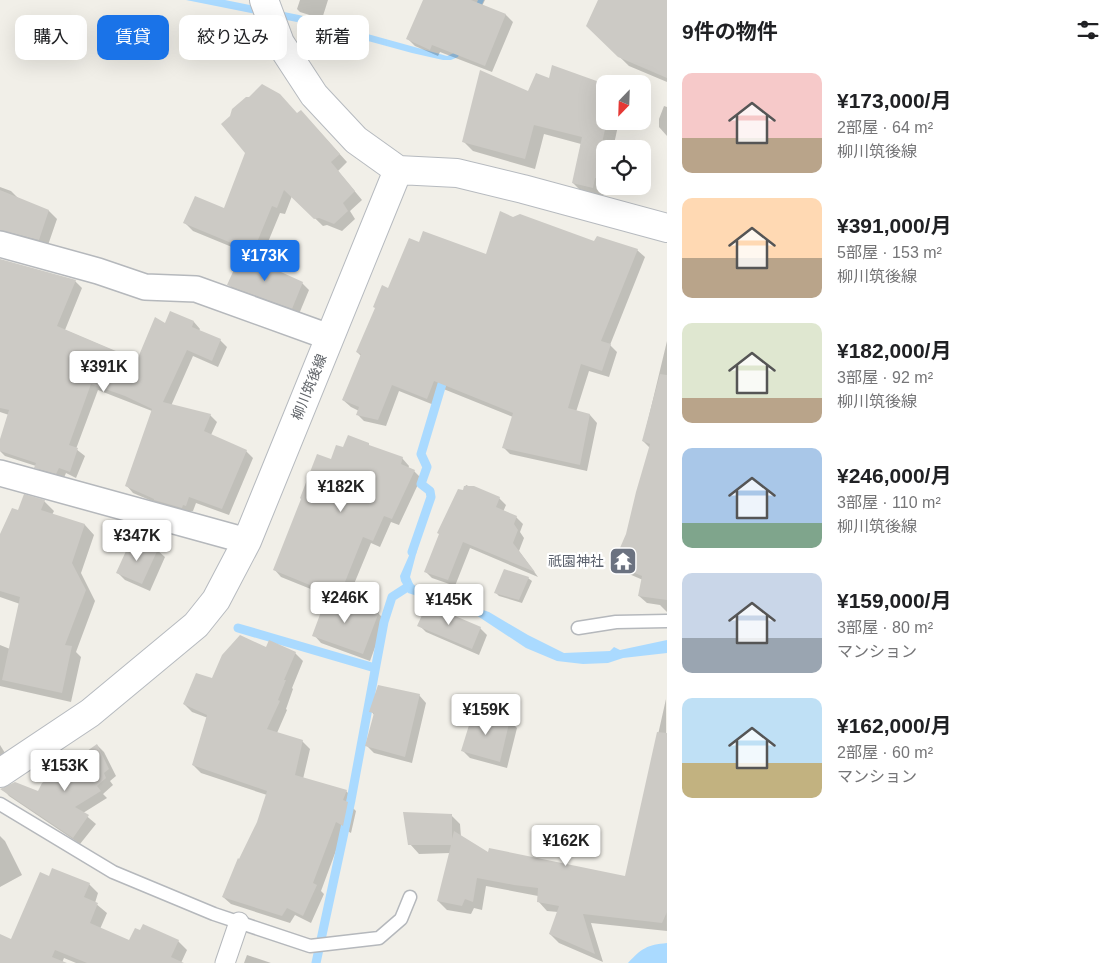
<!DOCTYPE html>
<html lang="ja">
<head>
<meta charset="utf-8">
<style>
  :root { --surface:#fff; --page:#f6f6f6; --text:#202124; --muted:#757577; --accent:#1a73e8 }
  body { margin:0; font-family:Arial,"Noto Sans JP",sans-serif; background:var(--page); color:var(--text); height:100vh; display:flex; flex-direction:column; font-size:19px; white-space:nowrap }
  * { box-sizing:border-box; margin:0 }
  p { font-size:16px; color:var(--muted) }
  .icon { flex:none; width:28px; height:28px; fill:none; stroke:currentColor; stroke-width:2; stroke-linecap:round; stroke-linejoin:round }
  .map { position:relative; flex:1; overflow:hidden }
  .details { display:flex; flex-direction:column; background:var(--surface); width:450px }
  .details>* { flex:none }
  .banner { position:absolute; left:15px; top:15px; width:475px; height:45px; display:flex; gap:10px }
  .needle { width:32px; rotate:203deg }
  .tools { position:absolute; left:596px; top:75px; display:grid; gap:10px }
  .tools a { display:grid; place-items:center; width:55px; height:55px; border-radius:10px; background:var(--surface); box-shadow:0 5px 20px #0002; font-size:25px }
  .price { position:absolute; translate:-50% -42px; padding:0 11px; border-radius:5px; background:#fff; color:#222; font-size:16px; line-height:32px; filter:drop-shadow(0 1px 2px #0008) }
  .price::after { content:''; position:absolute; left:50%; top:30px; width:15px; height:11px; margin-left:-8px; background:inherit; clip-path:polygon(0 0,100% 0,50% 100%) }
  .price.on { background:var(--accent); color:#fff }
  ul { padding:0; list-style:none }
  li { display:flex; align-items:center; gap:15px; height:125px; padding:0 15px }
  li span { display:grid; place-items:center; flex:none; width:140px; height:100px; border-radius:10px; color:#555 }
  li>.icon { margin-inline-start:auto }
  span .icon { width:60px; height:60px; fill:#fffc; stroke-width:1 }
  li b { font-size:21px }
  h2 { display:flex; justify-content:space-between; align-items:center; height:60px; padding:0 15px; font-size:21px }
  .chip { padding:0 18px; border-radius:10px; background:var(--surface); box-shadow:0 5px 20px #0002; font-size:18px; line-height:45px }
  .chip.on { background:var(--accent); color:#fff }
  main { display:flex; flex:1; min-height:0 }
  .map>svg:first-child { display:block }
</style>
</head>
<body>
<main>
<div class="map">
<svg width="667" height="963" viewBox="0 0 667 963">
  <rect width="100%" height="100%" fill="#f1efe8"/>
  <path fill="#aadaff" d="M186 0H225L299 15 447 56 454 53 478 0H484L458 57 451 60H443L412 53 302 23Z
    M415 542 419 543 410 577 413 584 418 588 489 612 528 635 564 653 610 651 614 647 620 650 667 640V653L623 658 608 663 583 664 557 661 526 648 476 615 408 593 401 581 400 576Z
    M667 943V963H628C642 948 647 945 667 943Z"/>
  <path fill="#0003" d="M300 0H328L322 19 300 12 297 9Z
    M425 0H485L482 6 506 15 513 22 492 72 440 52 438 56 415 46 408 39Z
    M600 0H667V82L629 66 588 26Z
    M550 80 605 85V121H619L613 149H605V186H625L624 192H626L627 186H638L636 195 605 188 603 197 583 193 573 183 581 144 544 134 535 169 473 151 463 141 529 92Z
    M664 106 667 107V136L659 127V119Z
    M297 115 308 119 347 162 338 171 362 200 350 211 355 219 342 231 327 225 323 226 292 196 285 214 280 213 261 259 193 231 185 223 225 209Z
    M0 187 11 191 19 199 49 211 57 219 47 248 0 241Z
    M513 219 595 242 637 250 645 257 610 345 617 352 609 377 589 371 576 412 590 415 597 423 587 471 510 454 503 447 513 417 441 388 434 405 399 391 386 426 364 421 357 414 359 411 351 407 343 400 361 356 357 352 389 289 419 244 487 256Z
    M75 281 82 288 65 330 138 361 166 324 194 322 200 329 199 331 220 340 227 347 218 367 193 356 171 406 210 415 217 422 211 435 246 451 253 458 229 515 196 503 193 511H190L189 514 162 507 159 504 133 493 127 486 152 411 98 390 76 449 85 456 76 478 66 473 63 480 42 474 36 466 5 456 0 451V443L9 415 0 412V314Z
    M302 283 309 290 299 314 235 291 229 285Z
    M667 341V612L660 605 647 603 639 596 643 580 622 571 614 564 627 534 650 448 643 441Z
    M371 447 402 458 409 466 408 469 414 471 421 478 399 525 391 522 380 547 371 543 347 601 378 613 385 620 370 661 321 643 314 635 328 596 281 577 274 569 332 461 344 449Z
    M466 485 499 498 506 505 503 512 516 517 523 524 520 532 524 538 519 551 538 577 470 548 455 586 432 578 425 571Z
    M44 501 54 511 52 515 85 525 94 535 81 573 95 601 76 652 81 657 71 702 0 686V645L10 649 20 604 0 597V538L18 512Z
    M157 550 165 557 150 591 125 580 118 573Z
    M528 578 532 581 522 603 499 596 496 593Z
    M419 625 480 628 487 635 479 655 426 632Z
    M266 648 295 653 303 661 292 688 293 689 286 709 287 710 277 733 302 741 310 749 303 779 346 791 354 799 351 806 356 811 351 833 344 829 321 891 324 894 311 923 295 915 290 923 231 904 223 897 258 822 267 795 201 773 193 765 208 718 192 712 184 704 212 680Z
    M419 695 426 703 412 763 374 753 367 746 375 716 371 711Z
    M666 699 667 931 591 923 603 962 559 943 550 934 558 912 547 911 538 901V896L486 886 482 910 474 908 471 914 447 910 438 901 450 853 419 854 410 844 451 815 460 824 461 837 488 853 626 877Z
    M509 720 517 728 507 768 470 758 463 751Z
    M0 745 5 753 0 756Z
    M97 745 104 752 116 776 110 781 113 785 103 794 107 798 83 813 96 824 80 844 9 796 3 789 39 793Z
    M0 836 5 841 22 875 0 887Z
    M50 877 89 884 98 893 95 903 107 913 100 929 130 941H178L187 950 181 963H76L64 958 62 963H0V935L11 940Z
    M247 955 271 963H244Z"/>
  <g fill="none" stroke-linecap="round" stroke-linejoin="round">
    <path stroke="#aadaff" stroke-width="9" d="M412 552 431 497 430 491 421 484 427 467 421 454 445 374
      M238 628 375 668
      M316 963 351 800 384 622 392 597 409 586"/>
  </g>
  <path fill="#cccac5" d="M423 0H471L506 14 485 66 432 45 430 50 406 39Z
    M598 0H667V78L618 57 586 26Z
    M552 65 605 84V121H607L601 147 605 153V162L602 180 595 178 593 188 572 183 582 137 534 125 525 159 462 142 480 70 528 91 536 73 549 78Z
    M262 84 280 94 297 113 301 110 340 154 331 162 355 191 343 203 348 211 334 224 319 218 314 219 284 190 277 208 272 206 253 252 183 223 195 196 224 208 245 153 221 124 230 116 232 109 246 97H249Z
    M0 190 49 210 39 240 0 230Z
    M500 211 513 217 520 214 594 241 597 236 638 249 601 341 611 344 602 371 581 364 568 408 590 414 580 465 502 448 513 413 434 381 427 399 392 385 378 420 356 415 359 407 342 400 361 354 356 352 375 308 373 307 382 285 388 288 409 238 419 242 423 231 486 254Z
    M241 254 303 282 292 309 227 285Z
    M0 259 76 280 57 326 137 360 155 317 165 323 170 311 194 321 192 327 221 339 212 361 187 350 163 402 211 414 204 431 247 450 222 509 189 497 186 506 183 505 182 508 154 500V499L125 486 152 409 125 396 91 384 69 445 78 448 70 472 59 468 56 474 34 468 36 463 0 451V439L9 410 0 408Z
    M660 374 667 375V600L638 596 642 576 613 564 626 534 636 492 650 444 642 441Z
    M348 435 369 443V445L403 457 401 464 415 470 392 519 384 516 373 541 363 537 339 597 273 570 301 499 300 498 317 454 331 459 336 445 343 447Z
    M464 486H474L500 497 496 507 517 516 514 524 518 530 513 543 535 572 463 542 448 580 424 572 439 534 437 533 458 489 463 490Z
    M24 494 45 500 41 510 85 524 72 563 86 590 65 645 72 646 62 693 2 680 20 597 0 591V534L12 508 18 510Z
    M131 540 158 549 142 584 116 573Z
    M504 569 529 577 519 600 494 593Z
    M328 593 379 612 363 654 312 636Z
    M427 604 481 627 472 649 417 626Z
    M240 635 266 647 269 640 296 652 284 680H286L278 700 280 701 267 729 303 740 295 775 347 790 343 800 348 802 343 826 336 822 313 883 317 885 303 916 287 908 282 916 222 897 238 858 239 859 257 822 267 791 192 765 207 715 183 704 196 673 212 678 222 655Z
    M378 685 420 694 405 757 365 746 374 713 369 712Z
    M474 709 510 719 500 762 461 751Z
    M657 732 667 733V912L662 923 583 914 595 954 549 934 559 906 537 902 538 888 514 885 477 878 473 902 465 899 462 906 437 901 451 845H408L403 812 452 814V839L454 831 488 852 489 848 625 876Z
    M97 744 109 769 104 773 106 778 97 786 101 791 75 807 89 815 73 838 0 789 15 782 38 791 42 783Z
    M52 868 90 883 84 897 98 903 90 923 129 940 135 928 140 930 143 924 179 940 171 957 184 963H87L55 950 52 957 67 963H0V934L11 939 40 872 49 876Z"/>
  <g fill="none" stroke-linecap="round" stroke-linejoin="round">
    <g stroke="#b5b8bc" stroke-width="15">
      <path id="service" d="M578 628 616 622 667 621
        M0 804 113 872 214 914 310 946 379 938 401 919 410 897"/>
    </g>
    <g stroke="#b5b8bc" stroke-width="21">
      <path id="pedestrian" d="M225 963 239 922"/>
    </g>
    <g stroke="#b5b8bc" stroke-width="28">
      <path id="minor" d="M0 244 98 271 145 287 196 289 329 337
        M0 473 247 541"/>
    </g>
    <g stroke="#b6babf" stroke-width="30">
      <path id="secondary" d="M264 0 280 43 314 95 356 140 398 170
        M398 170 457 173 523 189 667 228
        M0 773 90 713 196 625 216 600 247 541 398 170"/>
    </g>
    <use href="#service" stroke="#fff" stroke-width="12"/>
    <use href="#pedestrian" stroke="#fff" stroke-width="19"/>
    <use href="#minor" stroke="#fff" stroke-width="25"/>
    <use href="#secondary" stroke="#fff" stroke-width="28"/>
  </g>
  <defs>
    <g id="temple-square" transform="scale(1.4375)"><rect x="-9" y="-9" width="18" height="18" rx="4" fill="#6b7280" stroke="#fff"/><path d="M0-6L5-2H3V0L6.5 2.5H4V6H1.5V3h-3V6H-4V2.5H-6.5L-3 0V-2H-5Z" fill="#fff"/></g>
  </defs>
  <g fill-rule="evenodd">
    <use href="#temple-square" x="623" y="561"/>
  </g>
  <g text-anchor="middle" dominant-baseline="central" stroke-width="4.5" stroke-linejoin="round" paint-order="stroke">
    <g font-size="14" fill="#5f6368" stroke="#fff">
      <text transform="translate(309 387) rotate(-68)">柳川筑後線</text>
    </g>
    <g font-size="14" fill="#5b616d" stroke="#fff" text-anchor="end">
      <text x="604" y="561">祇園神社</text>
    </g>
  </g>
</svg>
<div class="tools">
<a><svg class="needle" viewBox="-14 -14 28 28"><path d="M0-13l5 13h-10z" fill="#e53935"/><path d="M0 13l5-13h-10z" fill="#757577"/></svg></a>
<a><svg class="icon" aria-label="locate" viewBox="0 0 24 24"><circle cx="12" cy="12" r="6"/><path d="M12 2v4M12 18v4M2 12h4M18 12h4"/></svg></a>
</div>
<b class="price on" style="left:265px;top:282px">¥173K</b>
<b class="price" style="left:104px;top:393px">¥391K</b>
<b class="price" style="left:341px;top:513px">¥182K</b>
<b class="price" style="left:137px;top:562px">¥347K</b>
<b class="price" style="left:345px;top:624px">¥246K</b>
<b class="price" style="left:449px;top:626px">¥145K</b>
<b class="price" style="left:486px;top:736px">¥159K</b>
<b class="price" style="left:65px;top:792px">¥153K</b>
<b class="price" style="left:566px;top:867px">¥162K</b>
<div class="banner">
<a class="chip">購入</a>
<a class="chip on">賃貸</a>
<a class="chip">絞り込み</a>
<a class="chip">新着</a>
</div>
</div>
<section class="details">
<h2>9件の物件<svg class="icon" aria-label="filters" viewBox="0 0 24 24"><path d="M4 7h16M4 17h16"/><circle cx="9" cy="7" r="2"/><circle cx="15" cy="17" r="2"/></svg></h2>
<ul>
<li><span style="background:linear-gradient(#f6c9c9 65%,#b9a48a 0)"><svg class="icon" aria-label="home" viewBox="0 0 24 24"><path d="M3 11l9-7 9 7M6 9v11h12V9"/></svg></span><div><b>¥173,000/月</b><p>2部屋 · 64 m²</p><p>柳川筑後線</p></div></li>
<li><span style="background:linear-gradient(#ffd9b3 60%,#b9a48a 0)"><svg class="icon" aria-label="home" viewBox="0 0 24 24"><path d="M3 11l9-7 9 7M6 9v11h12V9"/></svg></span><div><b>¥391,000/月</b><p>5部屋 · 153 m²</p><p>柳川筑後線</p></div></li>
<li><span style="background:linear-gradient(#dfe7d0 75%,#b9a48a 0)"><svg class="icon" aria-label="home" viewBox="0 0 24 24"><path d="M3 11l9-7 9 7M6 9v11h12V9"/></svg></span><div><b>¥182,000/月</b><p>3部屋 · 92 m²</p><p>柳川筑後線</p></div></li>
<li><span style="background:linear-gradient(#a9c7e8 75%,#7fa58c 0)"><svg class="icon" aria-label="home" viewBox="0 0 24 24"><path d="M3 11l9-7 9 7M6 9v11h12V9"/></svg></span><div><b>¥246,000/月</b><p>3部屋 · 110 m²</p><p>柳川筑後線</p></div></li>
<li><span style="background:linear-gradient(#c9d6e8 65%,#9aa5b1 0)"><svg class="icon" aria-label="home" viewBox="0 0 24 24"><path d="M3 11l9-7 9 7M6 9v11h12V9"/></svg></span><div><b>¥159,000/月</b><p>3部屋 · 80 m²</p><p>マンション</p></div></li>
<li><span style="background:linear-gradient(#bfe0f5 65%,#c2b280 0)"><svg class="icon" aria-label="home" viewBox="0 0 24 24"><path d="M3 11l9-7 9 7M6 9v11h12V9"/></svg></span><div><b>¥162,000/月</b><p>2部屋 · 60 m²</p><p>マンション</p></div></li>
</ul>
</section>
</main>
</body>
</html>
